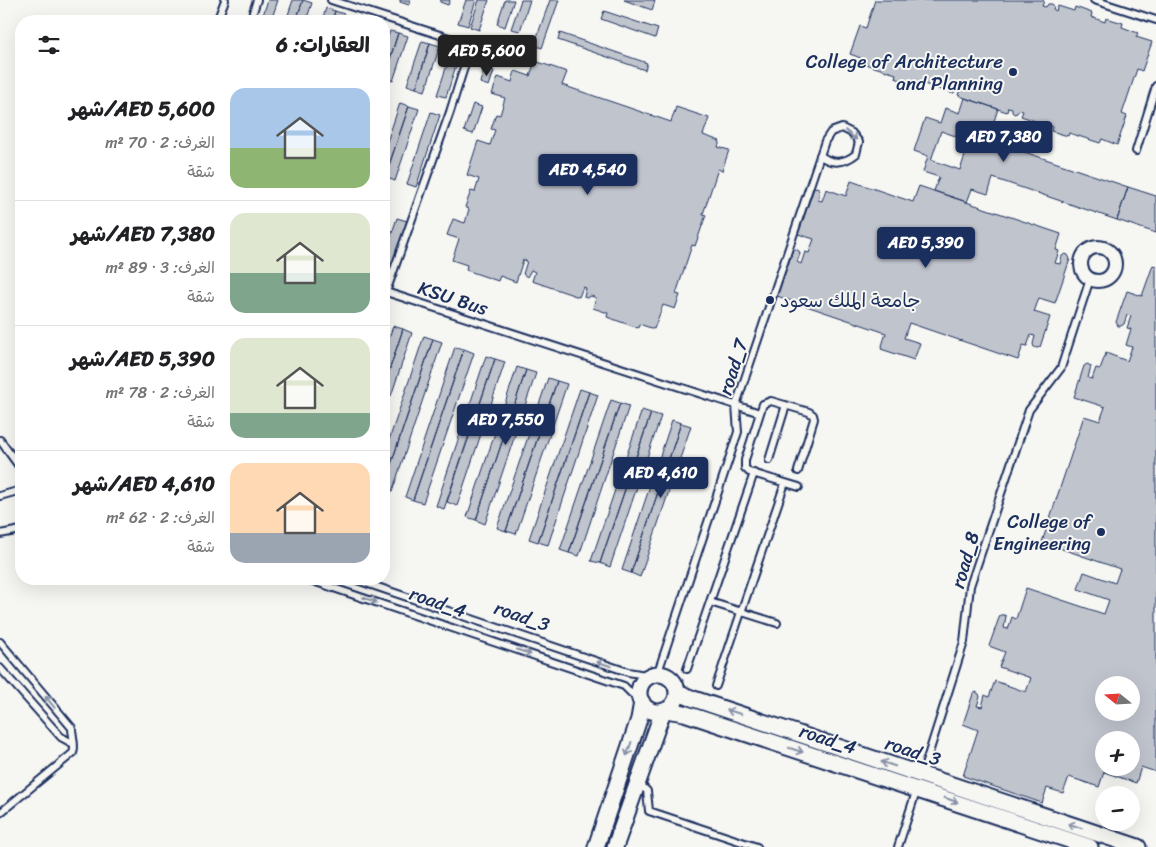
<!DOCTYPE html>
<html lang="ar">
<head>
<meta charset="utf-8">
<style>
  :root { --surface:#fff; --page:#f6f6f6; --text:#202124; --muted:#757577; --line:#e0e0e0; --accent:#1b2f5e }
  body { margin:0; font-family:Sriracha,"Playpen Sans Arabic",sans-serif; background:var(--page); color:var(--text); direction:rtl; height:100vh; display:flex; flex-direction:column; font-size:19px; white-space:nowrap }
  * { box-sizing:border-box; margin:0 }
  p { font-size:16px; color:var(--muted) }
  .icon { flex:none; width:28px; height:28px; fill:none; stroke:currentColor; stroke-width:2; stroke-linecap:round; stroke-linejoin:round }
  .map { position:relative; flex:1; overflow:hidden; direction:ltr }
  .panel { position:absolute; left:15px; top:15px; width:375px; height:570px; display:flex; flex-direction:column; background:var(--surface); border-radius:20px; box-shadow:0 5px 20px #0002; direction:rtl }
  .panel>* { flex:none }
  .needle { width:32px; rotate:288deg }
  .fabs { position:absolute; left:1095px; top:676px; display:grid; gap:10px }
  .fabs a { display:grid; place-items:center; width:45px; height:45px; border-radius:50%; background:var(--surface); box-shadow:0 5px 20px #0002; font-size:25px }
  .price { position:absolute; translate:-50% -42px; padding:0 11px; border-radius:5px; background:var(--accent); color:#fff; font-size:16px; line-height:32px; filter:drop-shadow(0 1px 2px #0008) }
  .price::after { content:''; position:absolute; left:50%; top:30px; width:15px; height:11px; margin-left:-8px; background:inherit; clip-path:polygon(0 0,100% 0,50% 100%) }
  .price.current { background:#222; color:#fff }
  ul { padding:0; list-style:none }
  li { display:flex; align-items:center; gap:15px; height:125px; padding:0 20px }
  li+li { border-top:1px solid var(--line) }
  li span { display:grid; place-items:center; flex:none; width:140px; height:100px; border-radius:15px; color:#555 }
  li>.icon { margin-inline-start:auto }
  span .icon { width:60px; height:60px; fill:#fffc; stroke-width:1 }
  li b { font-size:21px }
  h2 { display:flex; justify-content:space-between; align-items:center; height:60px; padding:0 20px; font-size:21px }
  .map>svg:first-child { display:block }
</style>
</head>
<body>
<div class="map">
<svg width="1156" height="847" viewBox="0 0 1156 847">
  <rect width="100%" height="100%" fill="#f6f6f2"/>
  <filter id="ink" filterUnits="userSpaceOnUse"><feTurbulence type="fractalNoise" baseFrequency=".02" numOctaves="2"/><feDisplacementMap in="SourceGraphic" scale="10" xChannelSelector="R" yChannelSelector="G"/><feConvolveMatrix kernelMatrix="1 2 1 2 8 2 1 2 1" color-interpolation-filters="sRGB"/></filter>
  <g filter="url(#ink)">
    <path fill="#c0c4cd" stroke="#1b2f5e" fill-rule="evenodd" d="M268 0H278L271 21H261Z
      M293 0H303L296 21H286Z
      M303 0 312 3 306 21H296Z
      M400 0H411L409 5 400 2Z
      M440 0H450L448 5 440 2Z
      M466 0H476L468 26 458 23Z
      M479 0H489L479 30 470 27Z
      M505 0H514L505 27 497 24Z
      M521 0H530L520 31 511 29Z
      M550 0H559L542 48 534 45Z
      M624 0H653L655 1 652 10Z
      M875 0H1041L1044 1 1042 6 1046 7 1048 4H1052L1054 6 1053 9 1056 11 1058 6 1074 11 1075 7 1092 13 1091 17 1105 22 1106 18 1123 23 1122 27 1138 33 1136 37 1152 42 1142 71 1137 69 1122 114 1127 116 1117 145 1102 139 1100 143 1069 133 1068 136 1051 131 1052 127 1021 116 1023 111 1019 110 1017 113 1014 114 1012 112V108L1008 107 1007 112 965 98 958 95 960 90 956 89 954 93H950V87L946 85 944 91 913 80 912 84 895 78 896 74 865 64 866 60 850 54 860 26 866 28Z
      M326 8 335 11 332 21H322Z
      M335 11 344 14 342 21H332Z
      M604 11 658 29 655 38 601 19Z
      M390 31 398 33 384 78V49Z
      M398 33 408 36 393 81 384 78Z
      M560 33 647 63 645 70 558 40Z
      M422 41 430 43 416 88 407 85Z
      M430 43 440 46 425 91 416 88Z
      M452 50 460 53 446 97 437 95Z
      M535 61 567 72 562 85 671 122 676 107 709 118 703 135 720 141 718 147 729 150 722 171 718 169 703 214 706 215 695 246 692 245 676 294 680 295 675 309 663 305 654 329 639 324 638 328 607 317 608 313 593 308 596 298 591 296 587 298 584 297 586 288 583 287 579 297 532 281 535 272 531 270 527 277 523 274 527 261 523 260 516 282 500 276 498 281 466 270 467 265 452 260 459 239 447 235 453 219 465 223 469 209 465 207 471 191 475 192 479 179 467 175 478 141 490 145 495 130 491 129 496 114 500 115 505 98 492 94 498 77 512 82 515 71 530 76Z
      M484 68 494 71 489 86 480 83Z
      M965 98 998 109 993 124 1009 129 1004 145 1128 187 1117 220 993 178 988 194 972 189 967 202 934 191 939 177 923 172 928 156 914 151 925 118 940 123 945 108 960 113ZM941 131 970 141 960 170 931 160Z
      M400 103 409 106 385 177H384V151Z
      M473 104 482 107 473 134 464 131Z
      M409 106 419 109 395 181 385 177Z
      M431 112 440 115 416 187 407 184Z
      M851 181 913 202 919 186 1061 234 1056 250 1059 251 1055 263 1060 264 1062 256 1065 254 1068 255 1070 259 1055 303 1039 298 1034 312 1050 317 1040 347 1037 348 1034 347 1033 344 1035 336 1031 335 1027 346 1023 345 1018 360 909 323 904 338 920 343 914 360 881 349 886 333 777 296 793 250 796 249 799 251 800 254 797 262 801 264 805 252 809 253 814 239 798 234 814 188 817 187 820 189 818 200 822 201 826 189 846 196Z
      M1128 187 1156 196V233L1117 220Z
      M397 218 407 221 384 290V257Z
      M1153 265 1156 266V772L1141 767 1136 783 1104 772 1099 787 1069 777 1063 793 1047 788 1042 803 963 776 978 730 963 724 973 694 976 692 979 694 980 697 977 706 982 707 985 695 989 697 995 681 1026 692 1031 678 999 667 1005 652 989 646 1000 615H1004L1006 616 1004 628 1008 629 1012 617 1016 619 1026 588 1104 614 1109 600 1078 589 1084 572 1115 583 1120 569 1042 542 1084 416 1100 421 1105 407 1074 397 1084 366 1087 364 1091 366 1088 378 1092 379 1096 368 1100 369 1106 353 1127 361 1132 347 1126 345 1131 329 1127 328 1131 316 1127 315 1124 324 1121 326H1118L1116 322 1127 291 1142 296ZM1104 685H1131V712H1104ZM1104 740H1131V768H1104Z
      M393 326 403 329 384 386V353Z
      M403 329 412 333 391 396 384 394V386Z
      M424 336 433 339 384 485V455Z
      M433 339 442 342 392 492 384 489V485Z
      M455 347 464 349 413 500 405 497Z
      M464 349 474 353 423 503 413 500Z
      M486 356 495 359 444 509 436 506Z
      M495 359 505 362 457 506 447 502Z
      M517 367 526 370 476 520 467 517Z
      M526 370 536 373 485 524 476 520Z
      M548 378 557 381 506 531 497 528Z
      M557 381 567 384 516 534 506 531Z
      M580 389 589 392 538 542 529 539Z
      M589 392 598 395 548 545 538 542Z
      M611 400 620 403 569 553 560 550Z
      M620 403 629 406 579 556 569 553Z
      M642 410 651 413 600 563 591 561Z
      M651 413 661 416 610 567 600 563Z
      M672 420 681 423 631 573 622 570Z
      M681 423 691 426 640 577 631 573Z"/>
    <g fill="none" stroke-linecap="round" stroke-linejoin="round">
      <g stroke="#1b2f5e" stroke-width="10">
        <path id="service" d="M331 0 471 45 450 112 386 292 760 413 745 460V468L749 472 799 487
          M1094 0 1156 20
          M217 21 225 0
          M250 21 257 0
          M1136 151 1156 86
          M760 413 763 404 771 401 809 412 813 415 814 419 798 471
          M0 440 21 469
          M769 460 786 405
          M0 496 21 490
          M0 534 21 530
          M307 579 624 686 632 694 640 695
          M354 579 628 672 651 676
          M710 602 777 623
          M0 642 72 728C72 735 76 747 73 753L0 813
          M0 668 61 737 72 743
          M687 669 754 473
          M657 675 738 432 736 405 825 141 831 132 842 128 852 133 859 142 856 154C845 163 831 165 820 155
          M716 686 785 483
          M922 775 964 642 970 586 1029 410 1061 368 1090 279
          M638 782 647 791 649 811 757 847
          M898 847 917 789"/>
      </g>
      <g stroke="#1b2f5e" stroke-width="16">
        <path id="minor" d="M1081 264a17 17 0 1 1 34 0a17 17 0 1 1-34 0Z"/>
      </g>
      <g stroke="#1b2f5e" stroke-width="19">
        <path id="tertiary" d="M639 693a19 19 0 1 1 38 0a19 19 0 1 1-38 0Z
          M677 692 691 698 1138 847
          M666 710 684 713 1090 847
          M596 847 639 719 642 702
          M615 847 663 711"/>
      </g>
      <use href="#service" stroke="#f6f6f2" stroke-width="6"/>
      <use href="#minor" stroke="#f6f6f2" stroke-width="12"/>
      <use href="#tertiary" stroke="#f6f6f2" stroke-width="15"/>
    </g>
    <defs><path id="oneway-shaft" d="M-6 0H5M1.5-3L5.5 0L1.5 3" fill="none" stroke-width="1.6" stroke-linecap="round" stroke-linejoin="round" transform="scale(1.25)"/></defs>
    <g stroke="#8892a8">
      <use href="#oneway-shaft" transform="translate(851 135) rotate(40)"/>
      <use href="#oneway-shaft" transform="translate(370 600) rotate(19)"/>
      <use href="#oneway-shaft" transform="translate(524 652) rotate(19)"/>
      <use href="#oneway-shaft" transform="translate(604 664) rotate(-162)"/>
      <use href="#oneway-shaft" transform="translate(50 702) rotate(-129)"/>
      <use href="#oneway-shaft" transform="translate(734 712) rotate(-162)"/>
      <use href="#oneway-shaft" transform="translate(629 749) rotate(109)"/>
      <use href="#oneway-shaft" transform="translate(796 750) rotate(18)"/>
      <use href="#oneway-shaft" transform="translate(888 764) rotate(-162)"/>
      <use href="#oneway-shaft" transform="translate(951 800) rotate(19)"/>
      <use href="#oneway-shaft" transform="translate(1075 826) rotate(-162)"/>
    </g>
  </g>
  <g fill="#1b2f5e" stroke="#f6f6f2" stroke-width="2">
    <circle cx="1013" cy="72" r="5"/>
    <circle cx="770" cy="300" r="5"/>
    <circle cx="1101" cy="532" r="5"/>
  </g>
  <g text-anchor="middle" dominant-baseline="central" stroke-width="4" stroke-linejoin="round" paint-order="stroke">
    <g font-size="19" fill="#1b2f5e" stroke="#f6f6f2" text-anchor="end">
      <text x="1003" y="61">College of Architecture<tspan x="1003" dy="22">and Planning</tspan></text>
      <text x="780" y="300" text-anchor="start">جامعة الملك سعود</text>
      <text x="1091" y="521">College of<tspan x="1091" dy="22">Engineering</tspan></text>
    </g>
    <g font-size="19" fill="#1b2f5e" stroke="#f6f6f2">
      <text transform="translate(453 298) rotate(18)">KSU Bus</text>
      <text transform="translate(733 367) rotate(-73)">road_7</text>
      <text transform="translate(965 560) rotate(-74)">road_8</text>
      <text transform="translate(438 602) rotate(19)">road_4</text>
      <text transform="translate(522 616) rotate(19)">road_3</text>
      <text transform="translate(828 739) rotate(18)">road_4</text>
      <text transform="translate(913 751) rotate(18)">road_3</text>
    </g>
  </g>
</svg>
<div class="fabs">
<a><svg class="needle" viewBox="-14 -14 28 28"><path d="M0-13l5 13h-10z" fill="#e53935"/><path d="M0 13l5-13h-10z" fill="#757577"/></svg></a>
<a>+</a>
<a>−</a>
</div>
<b class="price current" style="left:487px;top:77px">AED 5,600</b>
<b class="price" style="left:1004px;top:163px">AED 7,380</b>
<b class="price" style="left:588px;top:196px">AED 4,540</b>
<b class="price" style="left:926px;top:269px">AED 5,390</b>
<b class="price" style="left:506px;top:446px">AED 7,550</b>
<b class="price" style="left:661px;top:499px">AED 4,610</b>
<section class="panel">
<h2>العقارات: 6<svg class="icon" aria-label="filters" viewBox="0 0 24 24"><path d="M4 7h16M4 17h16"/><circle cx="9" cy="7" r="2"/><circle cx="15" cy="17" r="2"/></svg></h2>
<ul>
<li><span style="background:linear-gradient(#a9c7e8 60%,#8fb573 0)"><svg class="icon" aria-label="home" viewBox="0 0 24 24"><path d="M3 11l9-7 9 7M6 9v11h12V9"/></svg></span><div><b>AED 5,600/شهر</b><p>الغرف: 2 · 70 m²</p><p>شقة</p></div></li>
<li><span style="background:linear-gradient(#dfe7d0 60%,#7fa58c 0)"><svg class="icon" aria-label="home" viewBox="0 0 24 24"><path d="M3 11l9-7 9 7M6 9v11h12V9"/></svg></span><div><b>AED 7,380/شهر</b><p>الغرف: 3 · 89 m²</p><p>شقة</p></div></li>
<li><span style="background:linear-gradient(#dfe7d0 75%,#7fa58c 0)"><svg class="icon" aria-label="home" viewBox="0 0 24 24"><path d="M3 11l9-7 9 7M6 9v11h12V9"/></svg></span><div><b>AED 5,390/شهر</b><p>الغرف: 2 · 78 m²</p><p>شقة</p></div></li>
<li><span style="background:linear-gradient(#ffd9b3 70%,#9aa5b1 0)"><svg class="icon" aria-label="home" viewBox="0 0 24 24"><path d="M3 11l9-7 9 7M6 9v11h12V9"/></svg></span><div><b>AED 4,610/شهر</b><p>الغرف: 2 · 62 m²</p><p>شقة</p></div></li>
</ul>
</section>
</div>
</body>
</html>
